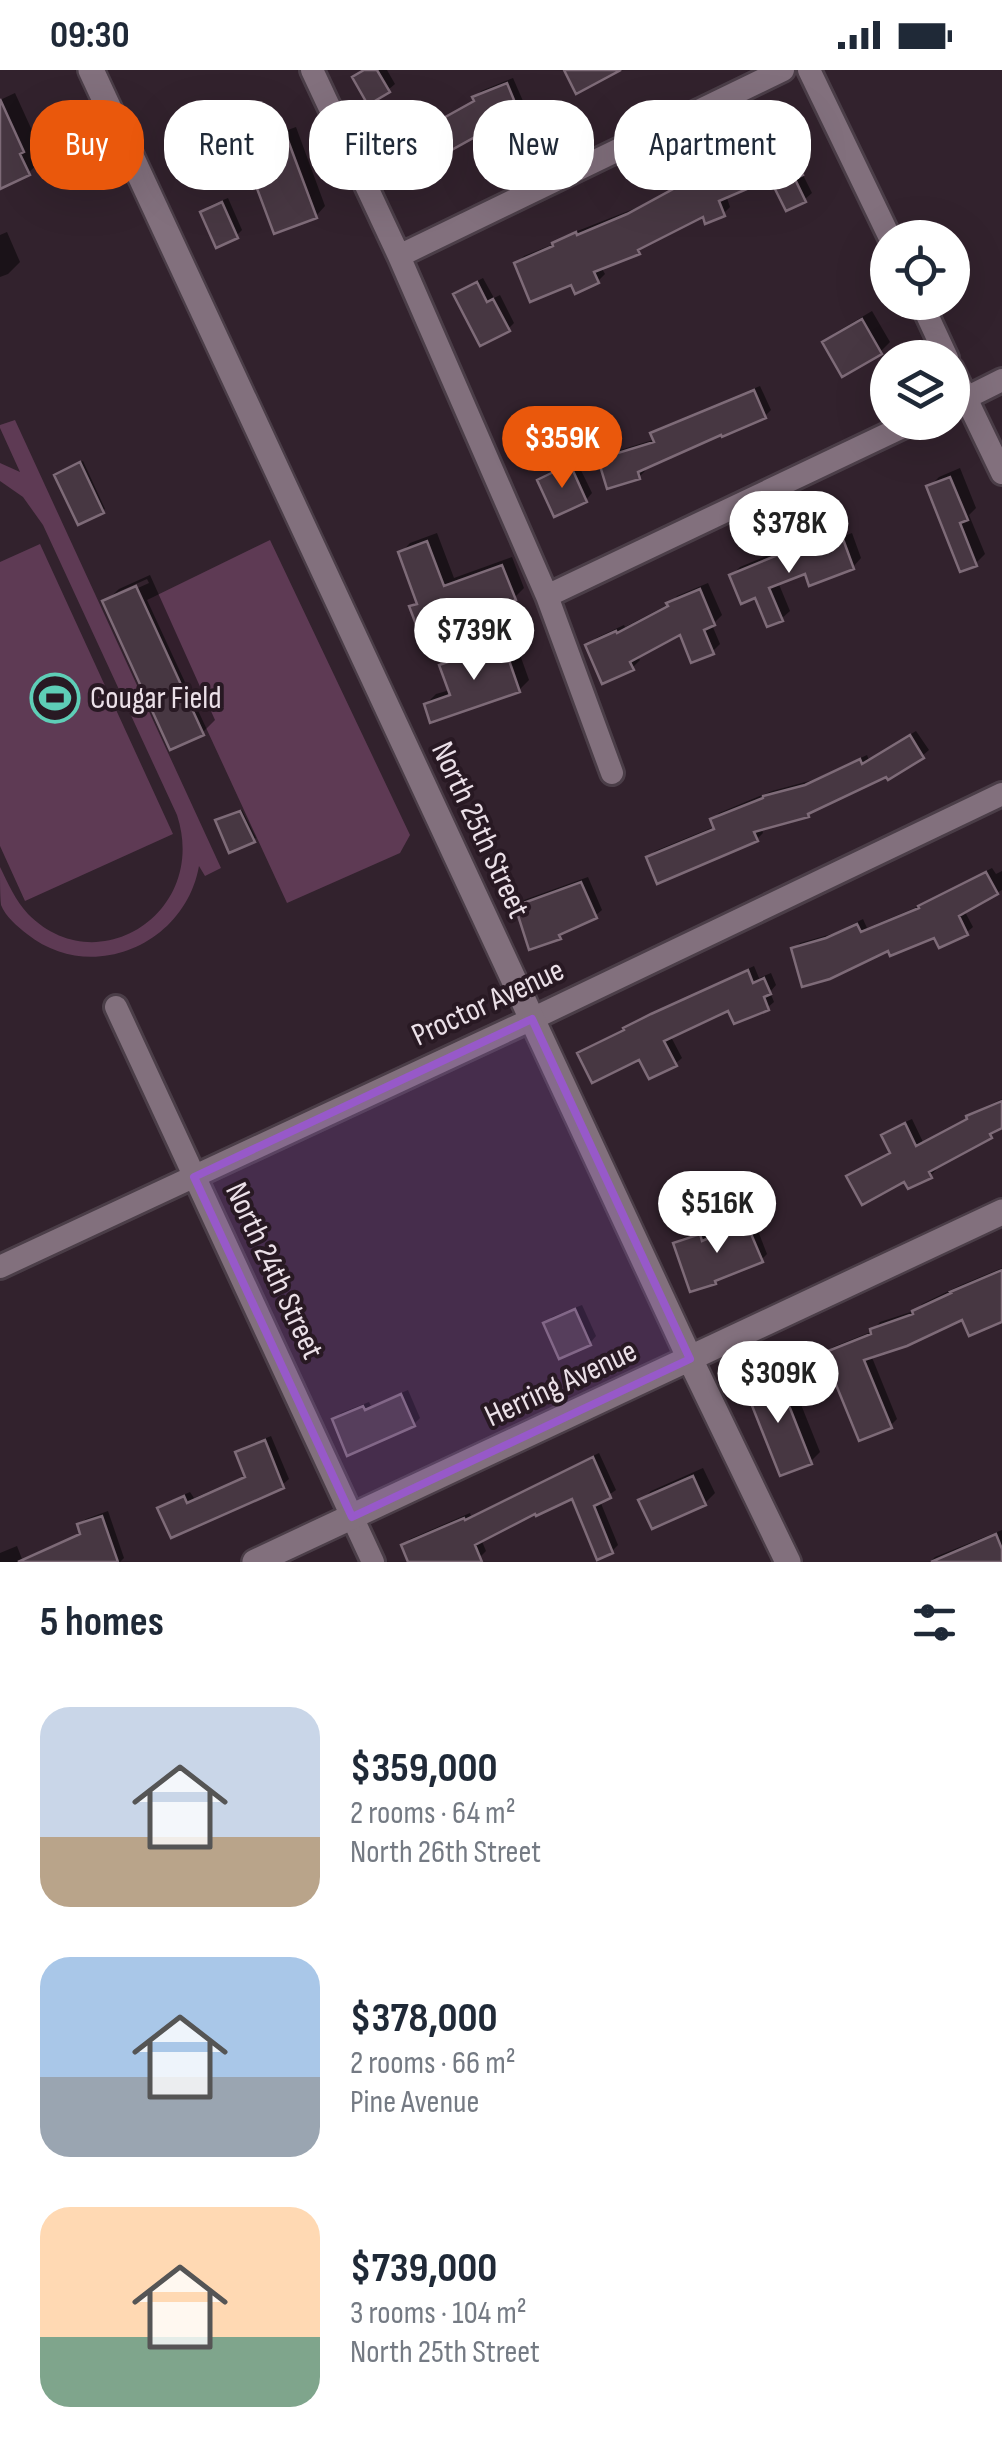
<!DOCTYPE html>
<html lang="en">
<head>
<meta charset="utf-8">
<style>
  :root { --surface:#fff; --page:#f2f2f3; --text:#1f2937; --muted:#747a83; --accent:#ea580c }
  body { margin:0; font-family:"Sofia Sans Condensed",sans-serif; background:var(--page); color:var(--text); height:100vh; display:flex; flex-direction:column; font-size:38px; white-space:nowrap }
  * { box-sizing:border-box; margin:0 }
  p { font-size:32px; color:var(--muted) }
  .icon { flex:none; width:55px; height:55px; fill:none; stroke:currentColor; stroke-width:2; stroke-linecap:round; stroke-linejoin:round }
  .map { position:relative; height:1492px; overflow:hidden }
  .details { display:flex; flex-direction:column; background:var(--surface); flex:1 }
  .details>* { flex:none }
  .guide { position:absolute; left:30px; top:30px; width:942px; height:90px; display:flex; gap:20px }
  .tools { position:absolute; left:870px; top:150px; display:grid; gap:20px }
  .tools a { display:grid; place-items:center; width:100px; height:100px; border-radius:50%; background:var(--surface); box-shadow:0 10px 40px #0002; font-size:50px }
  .price { position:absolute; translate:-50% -85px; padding:0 22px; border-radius:35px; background:#fff; color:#222; font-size:32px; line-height:65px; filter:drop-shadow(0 2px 5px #0008) }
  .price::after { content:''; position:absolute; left:50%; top:60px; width:30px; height:22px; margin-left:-15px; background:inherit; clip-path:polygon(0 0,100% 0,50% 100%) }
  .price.active { background:var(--accent); color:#fff }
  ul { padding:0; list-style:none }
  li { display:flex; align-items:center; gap:30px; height:250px; padding:0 40px }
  li span { display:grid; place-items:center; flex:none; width:280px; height:200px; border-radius:30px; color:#555 }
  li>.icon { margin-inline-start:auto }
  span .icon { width:120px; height:120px; fill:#fffc; stroke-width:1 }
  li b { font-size:42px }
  h2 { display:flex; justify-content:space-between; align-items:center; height:120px; padding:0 40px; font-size:42px }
  .tag { padding:0 35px; border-radius:40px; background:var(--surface); box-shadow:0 10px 40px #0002; font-size:35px; line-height:90px }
  .tag.active { background:var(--accent); color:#fff }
  .status { display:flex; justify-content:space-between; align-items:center; height:70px; padding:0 50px; background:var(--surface); direction:ltr }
  .status svg { height:28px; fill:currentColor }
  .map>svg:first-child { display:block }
</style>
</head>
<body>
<div class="status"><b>09:30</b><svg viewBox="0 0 49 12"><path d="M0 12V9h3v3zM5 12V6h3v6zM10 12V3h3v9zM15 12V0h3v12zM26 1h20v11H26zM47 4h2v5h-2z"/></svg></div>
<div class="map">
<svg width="1002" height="1492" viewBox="0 0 1002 1492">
  <rect width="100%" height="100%" fill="#32222d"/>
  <path fill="#5e3a54" d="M15 350 221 798 205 806 199 796C185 875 91 915 27 864 18 857 5 846 1 835 0 825 0 808 0 797 8 813 15 830 28 844 97 914 209 843 177 745L43 455 23 427 0 411V393L20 402 0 358V355Z
    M270 470 410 765 400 783 287 833 147 530Z
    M40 474 173 764 25 831 0 776V492Z"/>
  <path fill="#0007" fill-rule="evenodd" d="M363 0H387L395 14 388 20 355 7Z
    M513 8 526 38 520 45 389 75 395 69 436 53 476 30 475 27 481 21Z
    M15 23 35 67 32 71 41 91 28 103 0 105V30Z
    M296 57 325 136 316 146 246 81 255 72Z
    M792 63 808 96 802 103 812 123 805 129 787 138 771 106 726 125 730 137 723 144H704L645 175 638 181 601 197 605 204 598 211H572L517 193 524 186 556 173 562 167 636 138 687 111 762 80Z
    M228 128 242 160 236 166 202 142 209 136Z
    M7 162 20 192 8 204 0 207V165Z
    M483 208 494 228 500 225 514 253 508 259 456 225 462 219Z
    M872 241 890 272 880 282 825 272 835 263Z
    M760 316 771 340 765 346 722 361 644 397 645 401 639 407 601 390 607 384 656 369 653 364 659 358Z
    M576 390 592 423 586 430 540 410 546 404Z
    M83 391 105 439 102 441 59 403Z
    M960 398 976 438 969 445 985 484 975 494 929 417 939 407Z
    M437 463 454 508 512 487 524 518 514 528 412 537 418 531 401 483 410 473Z
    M852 463 861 488 853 497 806 501 778 512 790 541 781 549 757 525 732 505 740 497 788 477 792 486Z
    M150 505 215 650 202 663 105 532 119 519ZM147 509 149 513 118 527V522Z
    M708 513 722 545 712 555 720 574 712 582 681 561 637 585 640 590 632 598 588 576 596 568 624 555 625 557 671 533 677 526Z
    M513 565 529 610 519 620 426 634 436 624 450 620 442 596 452 586Z
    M916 661 929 680 922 686 814 739 807 745 761 758 763 763 757 769 649 787 655 781 716 756 713 749 719 743 772 721 813 710 867 685 869 690Z
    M242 740 256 768 253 770 218 750Z
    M992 798 996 804 1002 801V820L964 840 973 857 966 863 935 865 890 878 793 879 800 873 835 863 863 849 867 858 924 834Z
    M588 807 602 840 595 846 565 861 559 867 518 837 524 830Z
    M754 896 759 908 771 903 776 915 770 922 774 932 767 938 730 937 670 965 682 988 675 994 640 987 580 984 586 978 627 958 632 953Z
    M1002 1029V1056L990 1066 935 1096 936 1100 930 1106 905 1109 849 1107 856 1101 892 1081 884 1066 890 1059 912 1049 923 1072 970 1047 976 1041Z
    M753 1148 767 1184 761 1190 719 1207 715 1212 676 1174 682 1168 706 1160 708 1167Z
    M1002 1198V1246L964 1247 871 1285 897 1349 890 1356 826 1284 833 1277 873 1261 880 1252 917 1240 922 1234 961 1215Z
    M582 1235 596 1266 590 1273 546 1253 552 1247Z
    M786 1297 820 1382 810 1392 748 1318 758 1309Z
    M408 1320 420 1348 414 1354 335 1350 341 1343 369 1332 371 1336Z
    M271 1366 289 1409 282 1415 160 1439 166 1433 190 1422 194 1428 247 1405 238 1383 244 1377Z
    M599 1383 616 1420 600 1431 618 1475 612 1481 573 1425 536 1440 481 1469 486 1481 480 1487 468 1492H411L404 1475 410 1469 470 1443 471 1446Z
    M703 1398 715 1423 705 1433 642 1430 651 1421Z
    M108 1441 124 1488 120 1492H0V1483L17 1476 22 1489 82 1462 79 1455 86 1449Z
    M1002 1460V1489L994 1492H930L935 1487Z"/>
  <path fill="#473742" stroke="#7e6b78" stroke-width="2.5" d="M364 0H377L390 22 368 35 352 7Z
    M564 0H621L576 24Z
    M507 13 521 47 486 61 437 88 397 103 386 75 432 57 431 55 474 31 472 27Z
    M0 29 24 82 20 84 30 105 0 119Z
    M286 65 317 148 274 164 243 81Z
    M784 68 803 105 795 109 806 132 786 141 770 109 719 131 725 146 705 154 703 147 638 180 640 184 594 202 599 213 575 224 571 215 530 232 514 193 553 176 552 173 576 162 577 165 627 144 677 117 757 84 756 83Z
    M222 132 238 168 216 178 200 142Z
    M477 212 487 232 493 229 510 261 480 276 453 224Z
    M862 249 882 284 842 307 822 272Z
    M754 320 766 348 722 367 721 365 638 402 640 409 607 419 598 389 654 372 650 363Z
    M80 392 104 443 78 455 54 405Z
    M570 394 587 432 554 447 537 410Z
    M950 407 968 450 960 453 977 496 960 502 926 416Z
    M843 469 854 499 809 516 805 504 769 518 783 551 767 557 755 528 741 534 729 505 780 484 783 492Z
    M427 471 444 516 502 495 516 530 420 565 409 536 417 534 398 482Z
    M136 516 204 665 170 680 102 531Z
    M700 519 715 555 704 560 714 584 691 593 680 565 630 592 634 600 602 614 585 575 616 561 617 563 668 536 666 533Z
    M503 573 520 622 430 653 424 634 450 625 439 595Z
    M910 665 924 688 888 710 886 707 808 744 809 747 754 762 758 771 657 814 646 787 714 759 710 749 763 728V726L805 715 860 689 862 694Z
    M240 741 255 772 229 783 215 750Z
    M986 802 998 824 959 846 968 865 939 878 934 868 890 886 888 881 830 909 802 917 791 878 826 868 857 854 861 862 919 838 918 836Z
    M581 812 597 848 559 865 561 869 529 880 515 836Z
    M748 900 753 913 764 908 771 924 764 927 769 940 734 954 728 941 664 971 677 996 649 1009 639 990 592 1013 577 983 624 960 623 958 651 944Z
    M1002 1031V1058L990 1064 992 1068 929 1102 932 1108 908 1119 904 1112 862 1135 846 1106 890 1083 881 1065 905 1053 916 1076 967 1049 966 1046Z
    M746 1152 763 1192 715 1211 716 1214 690 1222 673 1173 700 1164 702 1171Z
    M1002 1200V1252L969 1266 962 1250 907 1276 864 1290 892 1358 859 1371 823 1283 871 1264 870 1259 913 1244 912 1241 951 1223 950 1222Z
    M575 1239 591 1275 559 1289 543 1253Z
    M777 1305 812 1394 780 1406 745 1318Z
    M401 1324 415 1356 347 1386 332 1349 363 1336 365 1340Z
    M265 1370 284 1418 171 1468 157 1438 184 1426 187 1433 245 1407 235 1382Z
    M593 1387 611 1428 594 1436 613 1483 597 1490 572 1429 536 1446 535 1444 475 1475 482 1492H408L401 1475 464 1448 465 1450Z
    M693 1406 706 1435 652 1459 638 1430Z
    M102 1446 118 1492H18L80 1464 77 1454Z
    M996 1464 1002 1479V1492H931Z"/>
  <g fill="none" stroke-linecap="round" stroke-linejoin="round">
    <g stroke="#4b3e48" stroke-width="28">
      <path id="minor" d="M312 0 399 186 547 526 612 703
        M809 0 890 168
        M399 186 783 0
        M921 232 947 288
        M952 299 1002 403
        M956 333 1002 310
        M547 526 913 352
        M116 937 373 1492
        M0 1197 532 949 1002 724"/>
    </g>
    <g stroke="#4b3e48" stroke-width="30">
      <path id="secondary" d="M91 0 690 1289 788 1492
        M255 1492 1002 1142"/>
    </g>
    <use href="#minor" stroke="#82707d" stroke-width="22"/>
    <use href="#secondary" stroke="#82707d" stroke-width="25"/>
  </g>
  <path fill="#9759c9" fill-opacity="0.2" stroke="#9759c9" stroke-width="8" stroke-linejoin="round" d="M532 949 690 1289 352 1447 194 1107Z"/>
  <defs>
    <g id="stadium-ring" transform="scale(2.5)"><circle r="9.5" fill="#281923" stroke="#5eceb7" stroke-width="1.5"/><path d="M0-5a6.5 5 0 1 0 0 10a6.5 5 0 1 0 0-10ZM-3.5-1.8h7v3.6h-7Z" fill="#5eceb7"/></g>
  </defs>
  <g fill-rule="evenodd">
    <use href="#stadium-ring" x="55" y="628"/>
  </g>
  <g text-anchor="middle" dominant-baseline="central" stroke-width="8" stroke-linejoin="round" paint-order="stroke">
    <g font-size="32" fill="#ebe0e8" stroke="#281923" text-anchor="start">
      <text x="90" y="628">Cougar Field</text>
    </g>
    <g font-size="32" fill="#ebe0e8" stroke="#281923">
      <text transform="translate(480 760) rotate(65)">North 25th Street</text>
      <text transform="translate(488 933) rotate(-25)">Proctor Avenue</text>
      <text transform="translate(274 1201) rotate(65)">North 24th Street</text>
      <text transform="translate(561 1314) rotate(-25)">Herring Avenue</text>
    </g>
  </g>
</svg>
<div class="tools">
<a><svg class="icon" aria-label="locate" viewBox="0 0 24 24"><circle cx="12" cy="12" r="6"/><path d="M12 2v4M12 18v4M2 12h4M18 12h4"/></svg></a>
<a><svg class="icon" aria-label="layers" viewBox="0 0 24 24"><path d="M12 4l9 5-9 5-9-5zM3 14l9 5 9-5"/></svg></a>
</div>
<b class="price active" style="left:562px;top:421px">$359K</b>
<b class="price" style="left:789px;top:506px">$378K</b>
<b class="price" style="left:474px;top:613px">$739K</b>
<b class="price" style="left:717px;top:1186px">$516K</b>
<b class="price" style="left:778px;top:1356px">$309K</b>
<div class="guide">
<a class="tag active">Buy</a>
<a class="tag">Rent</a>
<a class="tag">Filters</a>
<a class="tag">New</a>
<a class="tag">Apartment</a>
</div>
</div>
<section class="details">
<h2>5 homes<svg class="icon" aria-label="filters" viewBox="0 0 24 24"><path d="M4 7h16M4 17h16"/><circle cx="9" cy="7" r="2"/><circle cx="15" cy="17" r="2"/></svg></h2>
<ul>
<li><span style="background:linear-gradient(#c9d6e8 65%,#b9a48a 0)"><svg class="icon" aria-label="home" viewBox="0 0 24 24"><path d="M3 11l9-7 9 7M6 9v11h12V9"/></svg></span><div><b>$359,000</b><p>2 rooms · 64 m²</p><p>North 26th Street</p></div></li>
<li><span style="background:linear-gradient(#a9c7e8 60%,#9aa5b1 0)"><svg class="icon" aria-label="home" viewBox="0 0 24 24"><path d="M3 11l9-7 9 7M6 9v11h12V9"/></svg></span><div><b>$378,000</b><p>2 rooms · 66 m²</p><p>Pine Avenue</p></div></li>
<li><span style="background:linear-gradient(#ffd9b3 65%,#7fa58c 0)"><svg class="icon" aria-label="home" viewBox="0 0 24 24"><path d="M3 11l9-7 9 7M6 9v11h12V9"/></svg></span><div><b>$739,000</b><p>3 rooms · 104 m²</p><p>North 25th Street</p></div></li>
</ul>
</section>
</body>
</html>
